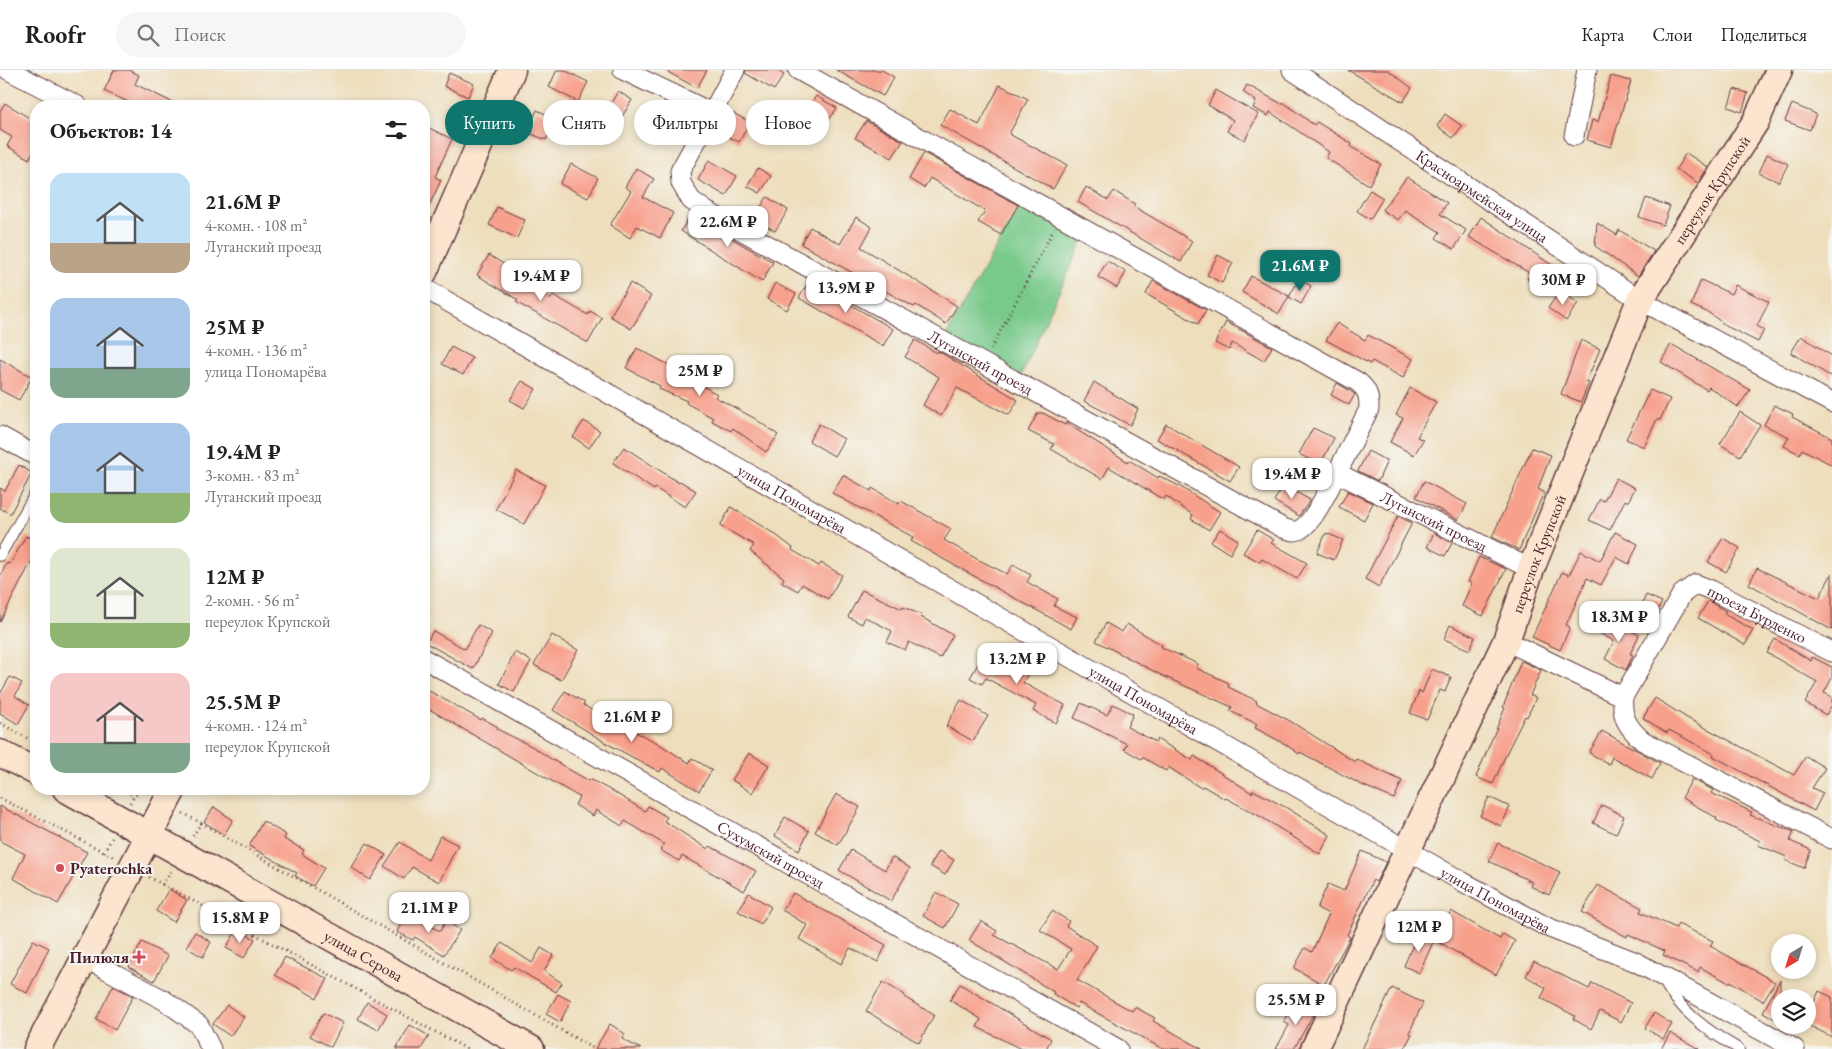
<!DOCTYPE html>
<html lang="ru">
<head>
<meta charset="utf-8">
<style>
  :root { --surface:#fff; --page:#f6f6f6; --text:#202124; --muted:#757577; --line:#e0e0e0; --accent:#0f766e }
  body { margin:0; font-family:"EB Garamond",serif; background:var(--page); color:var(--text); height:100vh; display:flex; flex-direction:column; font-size:19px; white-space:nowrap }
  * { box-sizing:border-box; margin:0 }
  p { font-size:16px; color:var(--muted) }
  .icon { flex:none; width:28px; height:28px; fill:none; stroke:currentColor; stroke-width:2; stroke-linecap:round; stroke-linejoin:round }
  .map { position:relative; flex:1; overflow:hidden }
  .details { position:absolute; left:30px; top:30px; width:400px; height:695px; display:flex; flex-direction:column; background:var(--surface); border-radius:20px; box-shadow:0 2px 8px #0003 }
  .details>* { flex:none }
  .banner { position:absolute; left:445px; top:30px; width:475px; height:45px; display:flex; gap:10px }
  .needle { width:32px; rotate:218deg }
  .tools { position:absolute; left:1771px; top:864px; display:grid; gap:10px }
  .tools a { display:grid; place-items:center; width:45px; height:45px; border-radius:50%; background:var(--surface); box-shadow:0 2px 8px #0003; font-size:25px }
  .price { position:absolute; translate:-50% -42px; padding:0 11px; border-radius:10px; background:#fff; color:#222; font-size:16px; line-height:32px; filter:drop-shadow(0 1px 2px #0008) }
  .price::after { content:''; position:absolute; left:50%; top:30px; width:15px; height:11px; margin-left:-8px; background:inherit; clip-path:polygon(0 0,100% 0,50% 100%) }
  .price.on { background:var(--accent); color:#fff }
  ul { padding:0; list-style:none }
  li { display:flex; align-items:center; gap:15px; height:125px; padding:0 20px }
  li span { display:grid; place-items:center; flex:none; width:140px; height:100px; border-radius:15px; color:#555 }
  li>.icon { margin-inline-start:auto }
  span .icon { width:60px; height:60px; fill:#fffc; stroke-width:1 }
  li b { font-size:21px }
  h2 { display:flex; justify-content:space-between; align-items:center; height:60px; padding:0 20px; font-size:21px }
  .pill { padding:0 18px; border-radius:22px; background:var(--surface); box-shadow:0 2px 8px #0003; font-size:18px; line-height:45px }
  .pill.on { background:var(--accent); color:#fff }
  header { display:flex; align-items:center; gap:30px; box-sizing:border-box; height:70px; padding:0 25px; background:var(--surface); border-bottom:1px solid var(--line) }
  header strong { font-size:24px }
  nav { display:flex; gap:28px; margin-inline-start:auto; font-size:18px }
  .search { width:350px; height:45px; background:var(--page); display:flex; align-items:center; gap:12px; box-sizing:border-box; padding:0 18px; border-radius:28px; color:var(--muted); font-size:19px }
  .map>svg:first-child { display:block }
</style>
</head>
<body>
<header>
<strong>Roofr</strong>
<div class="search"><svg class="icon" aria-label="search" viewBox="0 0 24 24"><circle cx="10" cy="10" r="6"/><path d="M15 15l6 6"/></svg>Поиск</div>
<nav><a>Карта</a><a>Слои</a><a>Поделиться</a></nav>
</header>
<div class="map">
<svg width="1832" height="979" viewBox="0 0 1832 979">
  <rect width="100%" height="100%" fill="#f6f6f2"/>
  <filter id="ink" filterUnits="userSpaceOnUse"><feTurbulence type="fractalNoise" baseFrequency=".02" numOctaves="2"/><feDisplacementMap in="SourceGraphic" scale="10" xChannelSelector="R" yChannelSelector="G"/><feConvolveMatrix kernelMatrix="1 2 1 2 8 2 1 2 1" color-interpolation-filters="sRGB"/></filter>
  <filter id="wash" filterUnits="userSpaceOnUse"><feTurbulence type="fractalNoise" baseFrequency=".0096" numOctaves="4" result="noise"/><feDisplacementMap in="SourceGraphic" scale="20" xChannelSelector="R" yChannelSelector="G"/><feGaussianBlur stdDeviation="1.12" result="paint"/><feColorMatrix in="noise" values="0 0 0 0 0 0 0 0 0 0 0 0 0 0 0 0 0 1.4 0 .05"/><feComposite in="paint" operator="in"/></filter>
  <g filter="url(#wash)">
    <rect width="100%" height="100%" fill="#eedebc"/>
    <path fill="#78c98a" stroke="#61745a" d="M1021 134 1084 167 1020 308 945 267Z"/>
    <g id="blocks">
      <path fill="#f7a08c" d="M114 0H129L139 5 135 14 180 36H137L104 21Z
        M557 0H564L588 12 578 32 549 17Z
        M664 0H707L697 18Z
        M746 0H776L784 5 774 20 745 3Z
        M836 0H882L894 7 883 26Z
        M1348 0H1388L1412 18 1403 32Z
        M449 3 474 14 468 27 444 16Z
        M1611 6 1631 11 1611 77 1587 70 1592 50 1598 52Z
        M1000 15 1028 29 1009 64 1067 95 1053 119 940 55 950 39 979 55Z
        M1247 15 1282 34 1283 32 1314 55 1317 52 1352 74 1351 77 1381 94 1369 115 1326 88 1329 82 1270 42 1268 46 1253 38 1256 31 1243 22Z
        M1734 19 1748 23 1742 42 1728 37Z
        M1216 20 1258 44 1245 70 1227 61 1233 50 1208 35Z
        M618 21 632 30 617 55 603 47Z
        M816 26 837 38 827 53 807 41Z
        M5 33 36 52V77L29 89 7 76 12 67 0 60V41Z
        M1792 34 1816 44 1810 60 1785 51Z
        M659 36 681 47 674 61 652 50Z
        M537 40 556 49 546 70 527 62Z
        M733 43 750 52 739 72 722 63Z
        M1445 44 1462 56 1453 68 1437 56Z
        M866 51 903 71 892 88 855 68Z
        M427 57 452 69 435 107 441 110 424 147V64Z
        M924 83 1018 135 1001 165 978 152 985 141 930 108 924 118 909 109Z
        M1686 83 1708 97 1698 113 1676 99Z
        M1767 84 1788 94 1779 112 1759 103Z
        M709 90 737 106 726 126 698 110Z
        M571 94 598 108 588 128 560 114Z
        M636 98 654 109 643 127 673 143 660 168 637 156 630 168 610 155 631 121 625 117Z
        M758 98 771 106 760 123 747 116Z
        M1407 107 1447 133 1440 144 1466 160 1454 179 1436 168 1440 162 1405 140 1398 150 1382 140Z
        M1086 117 1108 130 1114 121 1135 134 1133 136 1192 171 1181 192 1078 132Z
        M1370 120 1383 128 1370 149 1357 141Z
        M767 127 788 140 775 161 754 148Z
        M1646 128 1670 136 1663 155 1639 147Z
        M497 137 525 150 517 168 489 155Z
        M690 145 773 192 762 212 681 161Z
        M856 147 872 157 861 177 957 236 946 254 916 235 914 237 801 174 810 157 840 174Z
        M1481 147 1559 200 1543 221 1527 209 1531 204 1469 167Z
        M1597 153 1617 165 1619 160 1654 181 1638 206 1595 176Z
        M489 185 510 198 506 204 551 229 553 225 588 245 590 241 602 248 588 273 516 232 518 230 477 205Z
        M1218 185 1233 193 1222 213 1207 205Z
        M1107 191 1126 202 1117 218 1098 207Z
        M1251 206 1289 226 1279 244 1242 222Z
        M1299 209 1311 216 1301 234 1289 227Z
        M1701 210 1731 224 1735 215 1769 232 1757 256 1764 260 1758 272 1728 257 1709 243 1691 235Z
        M809 211 893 259 883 276 799 228Z
        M1153 211 1206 240 1198 254 1146 224Z
        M630 213 651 226 631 259 610 246Z
        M775 213 796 224 787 240 767 229Z
        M1560 221 1578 233 1566 251 1548 238Z
        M1226 252 1272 277 1264 291 1232 273 1229 280 1215 273Z
        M1337 253 1365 270 1368 265 1413 289 1403 308 1372 291 1370 294 1326 270Z
        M1801 266 1832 286V307L1791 283Z
        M915 270 937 283 938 281 943 284 1018 330 1009 345 957 318 941 346 923 335 939 307 905 287Z
        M1581 270 1600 279 1586 312 1589 313 1581 332 1561 324Z
        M1671 274 1750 320 1738 337 1709 317 1707 320 1661 292Z
        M451 277 472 288 463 305 442 294Z
        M637 278 669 295 672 289 694 299 690 309 717 324 715 327 754 348 778 365 766 382 733 358 731 361 712 351 713 348 686 333 687 331 659 319 660 316 626 298Z
        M0 289 32 307 19 330 0 320Z
        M522 311 536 319 524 338 510 330Z
        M1094 312 1138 339 1130 355 1084 331Z
        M1337 313 1355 324 1349 335 1331 325Z
        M1410 318 1436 332 1417 367 1423 370 1414 385 1390 372 1403 348 1396 345Z
        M1650 320 1670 329 1660 350 1657 349 1644 377 1626 369Z
        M1774 335 1793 344 1792 347 1832 368V395L1802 379 1800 384 1784 376 1789 367 1764 355Z
        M1740 342 1760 355 1740 386 1720 374Z
        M1038 343H1043L1065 355 1066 353 1128 392 1129 390 1158 408 1159 406 1179 416 1220 442 1209 460 1191 449 1193 445 1166 426 1164 430 1109 397 1102 409 1051 379 1054 374 1028 361Z
        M584 351 600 361 589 378 573 367Z
        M819 354 844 369 834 386 809 371Z
        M1166 354 1239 397 1230 411 1157 369Z
        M1313 358 1334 368 1320 395 1299 384Z
        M624 377 679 413 680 411 696 421 685 437 655 418 654 420 613 393Z
        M1532 378 1551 385 1538 419 1544 422 1519 480 1492 467Z
        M1368 381 1387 391 1378 411 1358 401Z
        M19 395 32 403 10 444 0 438V418L5 421Z
        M516 400 545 415 524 454 496 439Z
        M843 405 871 421 872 418 899 434 901 431 951 459 944 470 977 489 1007 504 1013 495 1031 505 1027 512 1058 529 1054 536 1077 547 1071 559 943 489 911 471 913 467 832 423Z
        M1616 408 1635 418 1628 432 1625 430 1610 460 1589 450 1600 429 1604 431Z
        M1424 411 1467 434 1458 450 1416 427Z
        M1284 415 1310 430 1299 446 1274 431Z
        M1348 421 1373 433 1364 450 1339 437Z
        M731 437 776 465 793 478 792 480 819 496 821 493 842 505 828 529 802 514 798 521 782 512 784 508 750 481 754 475 720 456Z
        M1398 446 1412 453 1379 517 1365 509Z
        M1220 459 1238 470 1230 484 1211 472Z
        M1257 460 1274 470 1271 473 1307 493 1297 509 1262 489 1260 492 1243 483Z
        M1615 462 1638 474 1629 494 1616 487 1601 515 1587 508 1566 555 1570 557 1560 580 1532 567 1562 502 1569 505 1581 481 1600 491Z
        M1326 463 1343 470 1334 490 1317 483Z
        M1434 463 1452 473 1445 486 1427 477Z
        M26 466 36 471V495L31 492 0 552V506L7 493 10 494Z
        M1723 468 1740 478 1726 502 1708 492Z
        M1479 487 1506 499 1483 546 1462 536 1472 513 1468 512Z
        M1757 498 1819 528 1832 503V560L1749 514Z
        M862 520 902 539 903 537 922 545 921 547 953 565 940 588 909 572 905 580 887 572 892 561 865 547 862 554 848 547Z
        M1646 525 1662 532 1654 550 1638 544Z
        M1708 531 1726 541 1724 544 1753 560 1745 575 1698 548Z
        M1607 548 1639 565 1630 584 1633 585 1626 600 1605 589 1614 571 1599 563Z
        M1106 553 1122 562 1127 554 1162 575 1161 577 1198 594 1196 598 1229 613 1228 617 1257 631 1256 633 1290 651 1355 692 1356 689 1402 711 1394 729 1362 715 1300 682 1299 684 1285 674 1255 658 1257 654 1230 641 1232 637 1163 606 1096 571Z
        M478 555 492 563 473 599 426 573 433 561 465 579Z
        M1450 555 1475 567 1470 580 1444 569Z
        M552 565 578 580 561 610 534 595Z
        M1775 569 1811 591 1812 587 1832 597V608L1824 623 1832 627V635L1826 645 1805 633 1817 612 1767 583Z
        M515 582 531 591 514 622 499 614Z
        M984 583 1013 599 1017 592 1030 600 1023 613 1065 635 1056 653 1033 641 1036 635 986 608 982 614 970 608Z
        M1521 591 1541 600 1530 625 1536 628 1527 647 1525 646 1508 680 1493 714 1476 707 1505 638 1503 637Z
        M1432 599 1451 607 1445 622 1440 620 1427 650 1410 643 1419 621 1422 623Z
        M10 607 22 613 15 626 29 635 18 654 0 643V624Z
        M424 618 481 650 482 648 498 657 497 659 533 677 551 689 589 711 590 709 617 724 645 741 648 736 667 747 664 751 708 779 710 776 756 801 744 821 682 786 679 791 660 780 664 774 625 751 622 756 596 740 593 746 575 735 579 727 424 636Z
        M565 621 585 633 583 635 627 661 629 659 656 672 689 693 692 688 712 700 699 721 662 698 660 702 608 674 553 640Z
        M1655 628 1687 648 1794 705 1806 686 1825 698 1812 718 1823 723 1814 741 1713 686 1714 684 1669 660 1667 663 1643 648Z
        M961 630 988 646 973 671 946 656Z
        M1081 633 1107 645 1113 634 1133 644 1127 657 1156 672 1157 669 1192 690 1194 686 1252 723 1253 720 1287 738 1330 765 1320 784 1263 748 1226 728 1225 729 1203 716 1201 718 1168 697 1166 701 1142 687 1141 689 1124 679 1127 674 1074 648Z
        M1602 661 1660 693 1652 709 1612 687 1609 694 1589 683Z
        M749 683 769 695 752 723 732 710Z
        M1692 709 1713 720 1711 723 1752 742 1750 745 1794 762 1790 771 1811 780 1804 798 1785 790 1787 787 1758 775 1760 771 1716 750 1717 748 1682 728Z
        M836 724 860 737 838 775 815 762Z
        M1489 727 1510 737 1501 756 1480 746Z
        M1602 735 1624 746 1616 764 1593 753Z
        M0 736 87 782 58 834 13 808 25 784 0 771Z
        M214 737 233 750 224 765 204 752Z
        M785 747 809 761 799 780 775 766Z
        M263 751 286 765 284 769 304 780 302 784 324 798 313 816 295 806 297 803 249 776Z
        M440 766 458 775 439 812 412 797 404 809 384 796 400 772 428 790Z
        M367 773 386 785 370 810 351 797Z
        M1498 773 1560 802 1549 825 1530 816 1532 812 1489 791Z
        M851 780 885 800 892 787 910 798 891 831 839 800Z
        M939 781 954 790 945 805 930 796Z
        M1362 781 1386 792 1376 812 1373 810 1347 865 1350 867 1324 915 1294 898 1305 878 1312 882 1329 844 1317 838 1328 814 1344 821Z
        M1598 815 1642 838 1640 842 1676 858 1678 854 1713 871 1710 876 1775 912 1763 931 1730 911 1729 913 1700 897 1698 902 1663 885 1665 881 1628 864 1627 867 1582 842Z
        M169 819 187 830 174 852 156 841Z
        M936 822 958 834 945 858 923 846Z
        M749 823 771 837 761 854 738 841Z
        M793 823 886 875 878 892 850 878 841 894 799 869 807 855 782 840Z
        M1052 841 1069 851 1066 856 1097 876 1077 910 1132 941 1135 937 1155 948 1153 951 1202 979H1163L1079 933 1076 938 1053 924 1054 922 969 870 981 851 997 861 994 865 1058 899 1071 879 1040 860Z
        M1451 841 1500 869 1503 864 1515 871 1496 905 1435 870Z
        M406 844 440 861 446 851 460 860 444 885 415 867 413 870 397 862Z
        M237 859 255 869 244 888 226 878Z
        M195 862 211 872 203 887 186 877Z
        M1418 863 1434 870 1419 903 1404 896Z
        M33 870 49 878 27 923 10 914Z
        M142 872 168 886 154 911 129 897Z
        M502 873 532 893 541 878 553 885 544 901 562 913 556 922 514 897 511 900 492 888Z
        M285 887 328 909 317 928 275 905Z
        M1534 891 1589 919 1592 913 1631 933 1621 952 1600 941 1591 959 1573 949 1575 946 1541 928 1546 918 1526 906Z
        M1780 910V952L1763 942Z
        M883 912 905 925 904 927 934 945 919 973 866 941Z
        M960 914 1051 969 1046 979H1021L977 957 981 949 950 930Z
        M113 916 133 926 115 960 96 949Z
        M1392 918 1423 933 1409 963 1412 964 1404 979H1362Z
        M1819 921 1832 927V967L1808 955V946Z
        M558 924 571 931 560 952 546 944Z
        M1297 931 1315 941 1294 979H1276L1289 955 1284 952Z
        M367 932 387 944 378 960 358 949Z
        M227 935 244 947 230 966 213 954Z
        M323 943 343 953 331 977 310 966Z
        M1654 943 1672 954 1663 969 1645 958Z
        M610 954 625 964 622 969 641 979H595Z
        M410 955 429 966 421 979H396Z
        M1670 963 1699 979H1661Z"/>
    </g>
  </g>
  <g filter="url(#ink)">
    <use href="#blocks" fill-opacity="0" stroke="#633c41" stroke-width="1"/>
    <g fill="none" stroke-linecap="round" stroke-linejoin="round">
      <g stroke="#633c41" stroke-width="12">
        <path id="lane" d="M0 486 36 422
          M1662 908C1678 940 1709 962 1739 979"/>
      </g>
      <g stroke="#633c41" stroke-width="21">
        <g id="street">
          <path d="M8 0 78 36"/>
          <path d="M623 0 712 43 735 0"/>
          <path d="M798 0 1358 312C1368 320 1369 326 1369 339L1337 403"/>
          <path id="s1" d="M1292 0 1640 230 1832 333"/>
          <path id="s2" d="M712 43 680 101 681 113 691 130 706 141 1283 458C1286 459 1291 461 1294 461 1311 461 1329 417 1337 403L1531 499"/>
          <path d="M1574 66 1587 0"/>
          <path id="s3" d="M424 218 1463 812 1547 857 1636 892 1795 979"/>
          <path d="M0 366 36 386"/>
          <path d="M1506 571 1623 627C1621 647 1628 658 1643 671L1832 769"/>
          <path id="s4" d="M424 589 1118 979"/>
          <path id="s5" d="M1623 627 1682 524 1696 514 1711 520 1832 582"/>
          <path d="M85 888 164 930 199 955 211 979"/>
        </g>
      </g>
      <g stroke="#633c41" stroke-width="29">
        <g id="secondary">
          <path d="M424 202 512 0"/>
          <path d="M0 683 36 702"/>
          <path id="s6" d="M66 719 531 979"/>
          <path d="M37 979 173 719"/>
          <path id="s7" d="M1314 979 1506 571 1531 499 1640 230 1756 51 1779 0"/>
        </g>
      </g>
      <path stroke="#633c41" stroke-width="3" stroke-dasharray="1 4" stroke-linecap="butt" d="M991 279 1053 161
        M0 653 36 673
        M121 719 134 726
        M0 728 104 782
        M130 733 134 726 143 720 149 724
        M183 743 201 753 193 766
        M201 753 594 979
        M112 768 104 782 115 788
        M149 807 467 979
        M162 815 171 801"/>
      <use href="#lane" stroke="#fff" stroke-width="10"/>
      <use href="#street" stroke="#fff" stroke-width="19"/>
      <use href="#secondary" stroke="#fbe5cf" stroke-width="26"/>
    </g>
  </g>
  <g fill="#d1495b" stroke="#f6f6f2" stroke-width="2">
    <circle cx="60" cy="798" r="5"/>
    <path d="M136.5 879.5h5v5h5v5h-5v5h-5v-5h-5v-5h5z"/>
  </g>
  <g text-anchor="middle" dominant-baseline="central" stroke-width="4" stroke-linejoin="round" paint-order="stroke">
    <g font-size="16" fill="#4a1f2b" stroke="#f6f6f2">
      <text stroke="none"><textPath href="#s7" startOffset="949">переулок Крупской</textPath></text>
      <text stroke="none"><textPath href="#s1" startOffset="228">Красноармейская улица</textPath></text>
      <text stroke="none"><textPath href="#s2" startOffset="430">Луганский проезд</textPath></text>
      <text stroke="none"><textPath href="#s3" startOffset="424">улица Пономарёва</textPath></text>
      <text stroke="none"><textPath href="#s2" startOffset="969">Луганский проезд</textPath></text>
      <text stroke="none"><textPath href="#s7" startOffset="544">переулок Крупской</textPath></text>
      <text stroke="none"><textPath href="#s5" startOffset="204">проезд Бурденко</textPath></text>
      <text stroke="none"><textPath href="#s3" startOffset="829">улица Пономарёва</textPath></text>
      <text stroke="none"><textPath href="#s4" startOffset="398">Сухумский проезд</textPath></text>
      <text stroke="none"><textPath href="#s3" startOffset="1234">улица Пономарёва</textPath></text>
      <text stroke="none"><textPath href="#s6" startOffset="341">улица Серова</textPath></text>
    </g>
    <g font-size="16" font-weight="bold" fill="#4a1f2b" stroke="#f6f6f2" text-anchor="start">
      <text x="70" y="798">Pyaterochka</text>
      <text x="129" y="887" text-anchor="end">Пилюля</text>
    </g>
  </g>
</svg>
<div class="tools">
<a><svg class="needle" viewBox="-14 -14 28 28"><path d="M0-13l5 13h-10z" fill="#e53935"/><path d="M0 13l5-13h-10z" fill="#757577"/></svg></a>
<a><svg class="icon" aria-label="layers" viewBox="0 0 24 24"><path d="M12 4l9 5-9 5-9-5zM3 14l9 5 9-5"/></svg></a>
</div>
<b class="price" style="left:728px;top:178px">22.6M ₽</b>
<b class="price on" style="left:1300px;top:222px">21.6M ₽</b>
<b class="price" style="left:541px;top:232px">19.4M ₽</b>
<b class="price" style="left:1563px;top:236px">30M ₽</b>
<b class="price" style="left:846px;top:244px">13.9M ₽</b>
<b class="price" style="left:700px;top:327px">25M ₽</b>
<b class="price" style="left:1292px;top:430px">19.4M ₽</b>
<b class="price" style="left:1619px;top:573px">18.3M ₽</b>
<b class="price" style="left:1017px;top:615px">13.2M ₽</b>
<b class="price" style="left:632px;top:673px">21.6M ₽</b>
<b class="price" style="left:429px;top:864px">21.1M ₽</b>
<b class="price" style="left:240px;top:874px">15.8M ₽</b>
<b class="price" style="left:1419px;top:883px">12M ₽</b>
<b class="price" style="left:1296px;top:956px">25.5M ₽</b>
<div class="banner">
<a class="pill on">Купить</a>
<a class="pill">Снять</a>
<a class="pill">Фильтры</a>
<a class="pill">Новое</a>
</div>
<section class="details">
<h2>Объектов: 14<svg class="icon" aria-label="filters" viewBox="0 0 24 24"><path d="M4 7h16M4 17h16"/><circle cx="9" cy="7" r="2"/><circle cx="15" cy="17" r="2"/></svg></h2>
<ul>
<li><span style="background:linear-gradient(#bfe0f5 70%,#b9a48a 0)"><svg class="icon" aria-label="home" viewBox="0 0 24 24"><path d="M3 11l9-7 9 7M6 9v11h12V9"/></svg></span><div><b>21.6M ₽</b><p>4-комн. · 108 m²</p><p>Луганский проезд</p></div></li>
<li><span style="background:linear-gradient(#a9c7e8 70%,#7fa58c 0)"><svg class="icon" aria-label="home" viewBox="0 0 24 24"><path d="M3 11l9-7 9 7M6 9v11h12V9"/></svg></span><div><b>25M ₽</b><p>4-комн. · 136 m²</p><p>улица Пономарёва</p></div></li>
<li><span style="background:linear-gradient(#a9c7e8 70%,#8fb573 0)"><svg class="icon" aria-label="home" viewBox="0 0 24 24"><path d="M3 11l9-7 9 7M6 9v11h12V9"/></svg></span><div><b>19.4M ₽</b><p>3-комн. · 83 m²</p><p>Луганский проезд</p></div></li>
<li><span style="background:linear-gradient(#dfe7d0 75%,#8fb573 0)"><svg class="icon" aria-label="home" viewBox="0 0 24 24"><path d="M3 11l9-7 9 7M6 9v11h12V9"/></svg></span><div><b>12M ₽</b><p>2-комн. · 56 m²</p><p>переулок Крупской</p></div></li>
<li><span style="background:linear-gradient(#f6c9c9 70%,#7fa58c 0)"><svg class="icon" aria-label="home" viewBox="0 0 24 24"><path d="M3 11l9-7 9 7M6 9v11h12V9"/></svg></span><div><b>25.5M ₽</b><p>4-комн. · 124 m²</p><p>переулок Крупской</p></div></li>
</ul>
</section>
</div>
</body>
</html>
